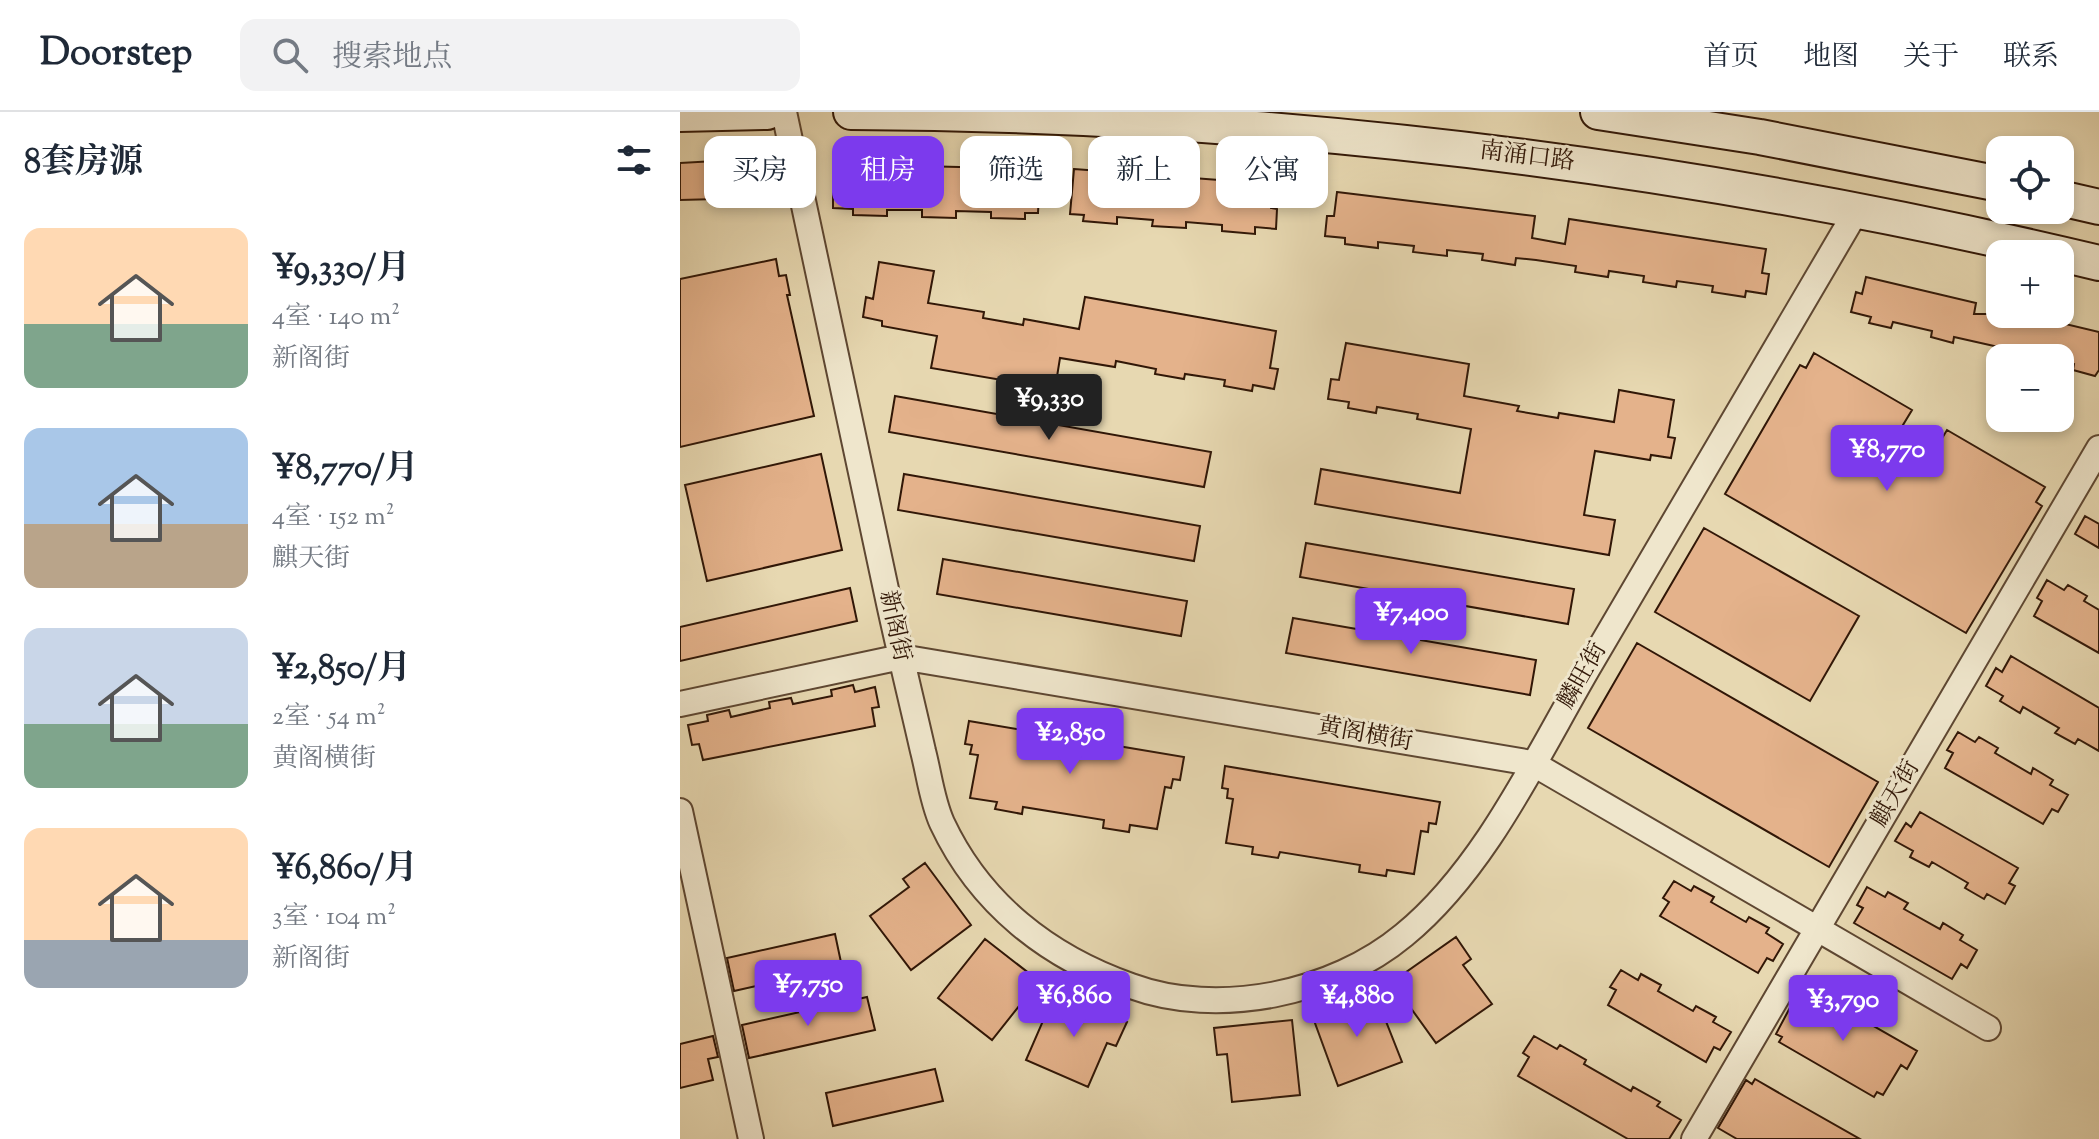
<!DOCTYPE html>
<html lang="zh">
<head>
<meta charset="utf-8">
<style>
  :root { --surface:#fff; --page:#f2f2f3; --text:#1f2937; --muted:#747a83; --line:#e0e1e3; --accent:#7c3aed }
  body { margin:0; font-family:"Sorts Mill Goudy","Noto Serif SC",serif; background:var(--page); color:var(--text); height:100vh; display:flex; flex-direction:column; font-size:30px; white-space:nowrap }
  * { box-sizing:border-box; margin:0 }
  p { font-size:26px; color:var(--muted) }
  .icon { flex:none; width:44px; height:44px; fill:none; stroke:currentColor; stroke-width:2; stroke-linecap:round; stroke-linejoin:round }
  .map { position:relative; flex:1; overflow:hidden }
  .details { display:flex; flex-direction:column; background:var(--surface); width:680px }
  .details>* { flex:none }
  .banner { position:absolute; left:24px; top:24px; width:760px; height:72px; display:flex; gap:16px }
  .controls { position:absolute; left:1306px; top:24px; display:grid; gap:16px }
  .controls a { display:grid; place-items:center; width:88px; height:88px; border-radius:16px; background:var(--surface); box-shadow:0 4px 12px #0003; font-size:40px }
  .price { position:absolute; translate:-50% -68px; padding:0 18px; border-radius:8px; background:var(--accent); color:#fff; font-size:26px; line-height:52px; filter:drop-shadow(0 2px 4px #0008) }
  .price::after { content:''; position:absolute; left:50%; top:48px; width:24px; height:18px; margin-left:-12px; background:inherit; clip-path:polygon(0 0,100% 0,50% 100%) }
  .price.active { background:#222; color:#fff }
  ul { padding:0; list-style:none }
  li { display:flex; align-items:center; gap:24px; height:200px; padding:0 24px }
  li span { display:grid; place-items:center; flex:none; width:224px; height:160px; border-radius:16px; color:#555 }
  li>.icon { margin-inline-start:auto }
  span .icon { width:96px; height:96px; fill:#fffc; stroke-width:1 }
  li b { font-size:34px }
  h2 { display:flex; justify-content:space-between; align-items:center; height:96px; padding:0 24px; font-size:34px }
  .chip { padding:0 28px; border-radius:16px; background:var(--surface); box-shadow:0 4px 12px #0003; font-size:28px; line-height:72px }
  .chip.active { background:var(--accent); color:#fff }
  header { display:flex; align-items:center; gap:48px; box-sizing:border-box; height:112px; padding:0 40px; background:var(--surface); border-bottom:2px solid var(--line) }
  header strong { font-size:38px }
  nav { display:flex; gap:44px; margin-inline-start:auto; font-size:28px }
  .search { width:560px; height:72px; background:var(--page); display:flex; align-items:center; gap:20px; box-sizing:border-box; padding:0 28px; border-radius:16px; color:var(--muted); font-size:30px }
  main { display:flex; flex:1; min-height:0 }
  .map>svg:first-child { display:block }
</style>
</head>
<body>
<header>
<strong>Doorstep</strong>
<div class="search"><svg class="icon" aria-label="search" viewBox="0 0 24 24"><circle cx="10" cy="10" r="6"/><path d="M15 15l6 6"/></svg>搜索地点</div>
<nav><a>首页</a><a>地图</a><a>关于</a><a>联系</a></nav>
</header>
<main>
<section class="details">
<h2>8套房源<svg class="icon" aria-label="filters" viewBox="0 0 24 24"><path d="M4 7h16M4 17h16"/><circle cx="9" cy="7" r="2"/><circle cx="15" cy="17" r="2"/></svg></h2>
<ul>
<li><span style="background:linear-gradient(#ffd9b3 60%,#7fa58c 0)"><svg class="icon" aria-label="home" viewBox="0 0 24 24"><path d="M3 11l9-7 9 7M6 9v11h12V9"/></svg></span><div><b>¥9,330/月</b><p>4室 · 140 m²</p><p>新阁街</p></div></li>
<li><span style="background:linear-gradient(#a9c7e8 60%,#b9a48a 0)"><svg class="icon" aria-label="home" viewBox="0 0 24 24"><path d="M3 11l9-7 9 7M6 9v11h12V9"/></svg></span><div><b>¥8,770/月</b><p>4室 · 152 m²</p><p>麒天街</p></div></li>
<li><span style="background:linear-gradient(#c9d6e8 60%,#7fa58c 0)"><svg class="icon" aria-label="home" viewBox="0 0 24 24"><path d="M3 11l9-7 9 7M6 9v11h12V9"/></svg></span><div><b>¥2,850/月</b><p>2室 · 54 m²</p><p>黄阁横街</p></div></li>
<li><span style="background:linear-gradient(#ffd9b3 70%,#9aa5b1 0)"><svg class="icon" aria-label="home" viewBox="0 0 24 24"><path d="M3 11l9-7 9 7M6 9v11h12V9"/></svg></span><div><b>¥6,860/月</b><p>3室 · 104 m²</p><p>新阁街</p></div></li>
</ul>
</section>
<div class="map">
<svg width="1419" height="1027" viewBox="0 0 1419 1027">
  <rect width="100%" height="100%" fill="#e7d8b1"/>
  <filter id="stains"><feTurbulence type="fractalNoise" baseFrequency=".0025" numOctaves="4"/><feColorMatrix values="0 0 0 0 .2 0 0 0 0 .09 0 0 0 0 .02 0 0 0 .5 -.17"/></filter>
  <radialGradient id="worn" r=".72"><stop offset=".6" stop-color="#630" stop-opacity="0"/><stop offset="1" stop-color="#630" stop-opacity=".3"/></radialGradient>
  <path fill="#e4b28b" stroke="#311707" stroke-width="2" d="M71 47 72 65 79 64 80 85 59 86 60 92 37 93V87L0 88V51Z
    M161 52 360 57 358 101H345V107L311 106V100L276 99V106L242 105V98H207V104L173 103V97L153 96V76H160Z
    M394 57 592 72 591 96 597 97 596 117 575 115V122L542 119V113L506 110V116L472 114 473 108 437 105V112L403 109 404 103 390 102Z
    M657 80 855 104 852 126 885 132 889 107 1086 137 1082 161 1089 162 1086 182 1066 179 1065 185 1032 180 1033 174 997 169 996 175 963 170 964 164 929 159 928 165 895 160 896 154 856 148 836 146 835 153 802 148 803 142 767 138V144L733 140 734 134 698 130V136L665 132V126L645 124 647 104H654Z
    M96 147 99 164 106 163 110 183H107L134 304 0 335V167Z
    M199 150 254 159 248 191 304 200 303 206 343 213 344 207 399 217 405 185 596 219 590 256 598 257 594 277 573 273 572 279 544 274 545 268 505 262 504 267 475 262 476 257 436 249 435 255 380 246 375 277 251 256 257 224 202 214V209L183 205 186 185 193 187Z
    M1186 165 1296 191 1294 202H1344L1419 220V258L1415 264 1393 258 1394 252 1380 249V246H1331L1332 238 1274 225 1273 231 1251 225 1252 219 1213 210 1211 216 1189 211 1191 205 1171 200 1176 180 1182 182Z
    M666 231 789 252 784 284 839 294 837 299 878 306 879 301 934 310 939 278 994 288 988 325 995 326 991 346 971 343 970 348 915 339 904 403 935 408 929 443 635 392 641 357 780 381 791 317 737 307 738 302 697 295 696 301 668 296 669 290 648 287 651 267 659 268Z
    M1134 241 1232 298 1223 313 1258 333 1267 318 1365 375 1356 390 1362 394 1286 521 1045 382 1120 253 1126 256Z
    M215 284 531 340 524 375 209 320Z
    M141 342 162 438 27 469 5 373Z
    M224 362 520 414 514 449 218 398Z
    M1405 404 1419 412V436L1395 422Z
    M1024 416 1179 504 1130 589 975 500Z
    M626 431 894 477 888 512 620 465Z
    M263 447 507 489 501 524 257 482Z
    M1367 468 1384 478 1388 473 1407 484 1404 489 1419 498V541L1354 504 1362 489 1357 486Z
    M170 476 177 509 0 549V515Z
    M613 506 856 548 850 583 606 541Z
    M957 531 1198 670 1149 755 908 616Z
    M1331 544 1419 596V639L1398 627 1395 632 1375 621 1379 616 1343 595 1340 601 1320 589 1323 584 1306 574 1316 556 1322 560Z
    M173 573 175 580 195 575 199 595 192 596 195 614 23 648 19 632 12 633 8 613 28 609 27 603 49 598 51 605 90 596 89 590 111 586 113 592 152 584 151 578Z
    M289 609 504 645 500 668 493 667 491 676 485 675 477 717 450 713 449 720 423 716 424 708 343 695 342 702 315 697 317 690 290 686 298 643 290 642 292 633 285 632Z
    M1278 620 1295 630 1299 625 1318 636 1315 641 1351 662 1353 656 1373 668 1370 673 1388 683 1378 700 1372 697 1363 712 1265 656 1273 641 1267 638Z
    M545 654 760 690 756 712 749 711 748 720 741 719 734 762 707 758 706 764 679 760 680 753 600 740 598 746 572 742 573 735 546 731 553 687 547 686 548 677 542 676Z
    M1240 700 1338 756 1329 771 1335 774 1325 792 1307 782 1304 787 1285 776 1288 771 1252 750 1249 755 1230 745 1233 739 1215 729 1226 711 1231 715Z
    M245 751 291 813 231 858 190 804 229 775 223 767Z
    M994 769 1011 779 1014 774 1034 785 1031 790 1066 810 1069 805 1089 816 1086 821 1103 832 1093 849 1087 846 1078 861 980 804 989 790 983 786Z
    M1187 775 1205 785 1208 780 1228 791 1224 797 1260 817 1263 811 1283 823 1280 828 1297 838 1287 856 1281 852 1272 867 1174 811 1183 796 1177 793Z
    M155 822 162 855 54 879 47 846Z
    M776 825 791 847 783 853 812 892 756 931 712 870Z
    M305 827 359 869 312 928 258 886Z
    M941 858 958 868 961 862 981 873 978 879 1013 899 1016 894 1036 905 1033 910 1051 920 1040 938 1034 935 1026 950 928 893 936 878 930 875Z
    M1122 873 1237 939 1227 957 1221 953 1203 983 1197 980 1194 985 1099 930 1102 925 1096 922Z
    M376 879 447 910 436 934 427 931 408 975 346 948Z
    M694 879 722 950 658 974 632 903Z
    M187 885 195 918 69 946 62 913Z
    M612 908 620 983 552 990 547 942 537 943 534 916Z
    M33 924 38 945 28 947 33 968 0 976V932Z
    M854 924 877 937 880 933 906 948 904 952 951 979 953 975 980 990 977 994 1001 1008 989 1027H948L838 964 849 945 843 941Z
    M255 957 263 989 153 1014 146 981Z
    M1075 967 1106 985 1180 1027H1057L1038 1016 1066 968 1072 972Z"/>
  <g fill="none" stroke-linecap="round" stroke-linejoin="round">
    <g stroke="#5e4732" stroke-width="28">
      <path id="minor" d="M104 0C138 161 173 321 207 482 218 534 231 586 243 639 249 662 252 689 262 711 300 792 368 845 451 874 538 906 653 882 724 823 806 756 858 641 911 551 1000 400 1088 249 1177 98
        M0 592 221 545 852 651 1308 916
        M0 699 71 1027
        M1014 1027 1419 336"/>
    </g>
    <g stroke="#311707" stroke-width="38">
      <path id="secondary" d="M171 0C591 2 1010 53 1419 151
        M918 0 1080 25 1320 72
        M0 2 87 0
        M1380 86 1419 95"/>
    </g>
    <use href="#minor" stroke="#efe6cc" stroke-width="24"/>
    <use href="#secondary" stroke="#efe6cc" stroke-width="34"/>
  </g>
  <g text-anchor="middle" dominant-baseline="central" stroke-width="6" stroke-linejoin="round" paint-order="stroke">
    <g font-size="24" fill="#311707" stroke="#efe6cc">
      <text transform="translate(847 45) rotate(7)">南涌口路</text>
      <text transform="translate(214 514) rotate(78)">新阁街</text>
      <text transform="translate(903 564) rotate(-60)">麟旺街</text>
      <text transform="translate(685 623) rotate(10)">黄阁横街</text>
      <text transform="translate(1216 682) rotate(-60)">麒天街</text>
    </g>
  </g>
  <rect width="100%" height="100%" filter="url(#stains)"/>
  <rect width="100%" height="100%" fill="url(#worn)"/>
</svg>
<div class="controls">
<a><svg class="icon" aria-label="locate" viewBox="0 0 24 24"><circle cx="12" cy="12" r="6"/><path d="M12 2v4M12 18v4M2 12h4M18 12h4"/></svg></a>
<a>+</a>
<a>−</a>
</div>
<b class="price active" style="left:369px;top:330px">¥9,330</b>
<b class="price" style="left:1207px;top:381px">¥8,770</b>
<b class="price" style="left:731px;top:544px">¥7,400</b>
<b class="price" style="left:390px;top:664px">¥2,850</b>
<b class="price" style="left:128px;top:916px">¥7,750</b>
<b class="price" style="left:394px;top:927px">¥6,860</b>
<b class="price" style="left:677px;top:927px">¥4,880</b>
<b class="price" style="left:1163px;top:931px">¥3,790</b>
<div class="banner">
<a class="chip">买房</a>
<a class="chip active">租房</a>
<a class="chip">筛选</a>
<a class="chip">新上</a>
<a class="chip">公寓</a>
</div>
</div>
</main>
</body>
</html>
